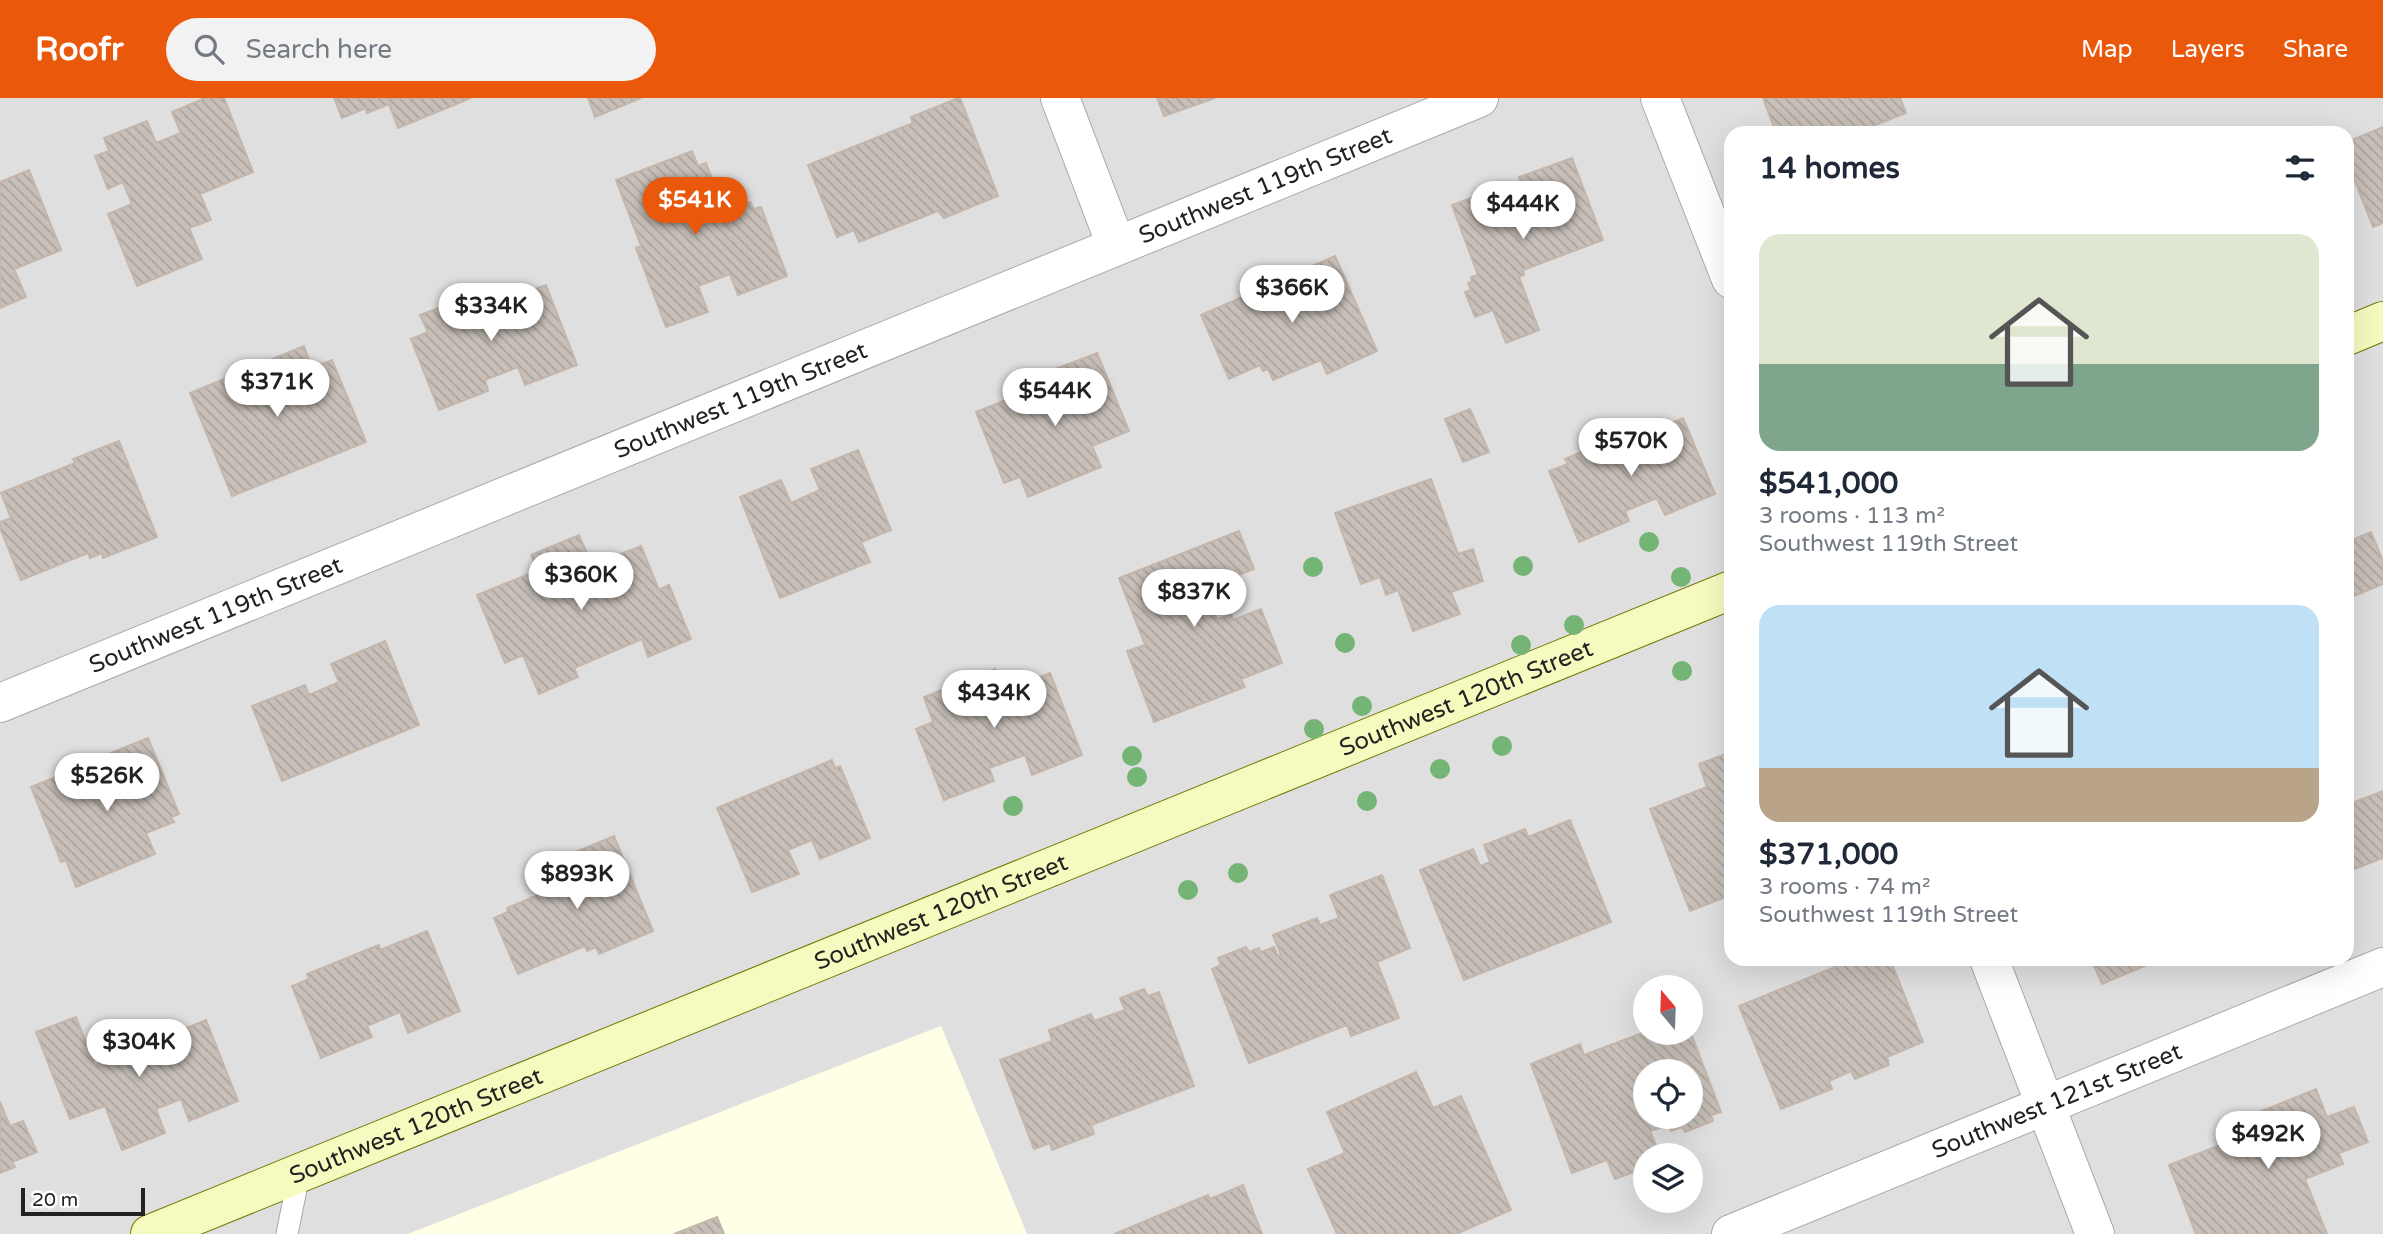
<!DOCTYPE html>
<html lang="en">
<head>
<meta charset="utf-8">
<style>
  :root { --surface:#fff; --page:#f2f2f3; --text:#1f2937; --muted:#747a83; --accent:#ea580c }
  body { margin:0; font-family:"Varela Round",sans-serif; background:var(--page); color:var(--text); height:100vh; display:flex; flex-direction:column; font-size:26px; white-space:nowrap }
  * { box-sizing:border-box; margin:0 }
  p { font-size:23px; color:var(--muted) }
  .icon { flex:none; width:38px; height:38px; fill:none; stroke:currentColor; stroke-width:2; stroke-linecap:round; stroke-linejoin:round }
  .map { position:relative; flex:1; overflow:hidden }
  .sheet { position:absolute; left:1724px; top:28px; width:630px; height:840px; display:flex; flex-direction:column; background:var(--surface); border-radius:21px; box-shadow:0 7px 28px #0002 }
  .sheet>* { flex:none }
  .needle { width:46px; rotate:341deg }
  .controls { position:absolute; left:1633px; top:877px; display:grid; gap:14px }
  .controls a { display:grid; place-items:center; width:70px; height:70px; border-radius:50%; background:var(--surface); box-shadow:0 7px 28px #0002; font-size:35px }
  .scale { position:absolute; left:21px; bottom:18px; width:124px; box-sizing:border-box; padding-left:7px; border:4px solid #222; border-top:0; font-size:19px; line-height:24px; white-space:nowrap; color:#222; -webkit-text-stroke:5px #fff; paint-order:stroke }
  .price { position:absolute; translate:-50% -60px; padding:0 16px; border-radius:24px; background:#fff; color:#222; font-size:23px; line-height:46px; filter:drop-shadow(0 2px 4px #0008) }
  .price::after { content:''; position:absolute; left:50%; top:42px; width:21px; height:16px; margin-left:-10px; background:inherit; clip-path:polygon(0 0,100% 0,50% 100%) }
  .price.selected { background:var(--accent); color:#fff }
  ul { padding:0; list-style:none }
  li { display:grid; align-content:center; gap:14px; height:371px; padding:0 35px }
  li span { display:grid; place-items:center; height:217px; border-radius:21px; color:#555 }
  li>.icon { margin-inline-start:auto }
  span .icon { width:126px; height:126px; fill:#fffc; stroke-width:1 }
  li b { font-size:30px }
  h2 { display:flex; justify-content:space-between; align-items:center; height:84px; padding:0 35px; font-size:30px }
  header { display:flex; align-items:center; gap:42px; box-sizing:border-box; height:98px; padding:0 35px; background:var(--accent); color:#fff }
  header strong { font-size:33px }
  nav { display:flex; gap:38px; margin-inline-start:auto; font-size:24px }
  .search { width:490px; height:63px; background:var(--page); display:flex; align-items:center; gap:18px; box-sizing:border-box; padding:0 24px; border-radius:38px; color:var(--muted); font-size:26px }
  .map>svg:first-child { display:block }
</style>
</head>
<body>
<header>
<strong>Roofr</strong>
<div class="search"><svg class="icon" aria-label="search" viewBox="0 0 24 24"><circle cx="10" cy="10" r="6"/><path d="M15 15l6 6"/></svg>Search here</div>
<nav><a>Map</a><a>Layers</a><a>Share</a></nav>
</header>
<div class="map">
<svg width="2383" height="1136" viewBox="0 0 2383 1136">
  <defs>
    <pattern id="building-back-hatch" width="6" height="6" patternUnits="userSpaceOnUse" patternTransform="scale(1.75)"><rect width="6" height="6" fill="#c7bfb8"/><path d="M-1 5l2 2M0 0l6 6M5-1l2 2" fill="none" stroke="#aba49e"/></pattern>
  </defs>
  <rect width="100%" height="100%" fill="#f2efe9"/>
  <path fill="#e0dfdf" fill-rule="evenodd" d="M0 0H2383V1136H1027L941 928 408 1136H0ZM1731 35H2347V861H1731ZM1645 889H1690V934H1645ZM1645 973H1690V1018H1645ZM1645 1057H1690V1102H1645Z"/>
  <path fill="#ffffe5" d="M941 928 1027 1136H408Z"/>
  <path fill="url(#building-back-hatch)" stroke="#c4b6ab" stroke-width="2" fill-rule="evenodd" d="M205 0H224L253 74 200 96 211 122 189 130 202 161 137 188 108 116 132 106 123 84 108 91 95 58 109 53 104 40 147 23 156 45 181 35 172 14Z
    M334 0H471L398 30 389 6 367 15 366 10 342 20Z
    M588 0H641L595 19Z
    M958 0H960L998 98 944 120 938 113 859 144 854 132 837 139 808 67 913 25 911 19Z
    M1157 0H1215L1164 18Z
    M1763 0H1900L1906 15 1855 35H1776Z
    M2383 29V125L2373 129 2347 63V51L2350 49 2347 44Z
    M692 53 698 68 706 65 725 114 750 104 754 111 761 109 787 178 738 197 730 176 698 188 708 214 666 229 636 150 641 148 616 82Z
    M1572 60 1603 142 1523 172 1524 177 1519 179 1539 232 1506 245 1493 212 1475 219 1465 194 1471 192 1468 185 1472 184 1471 179 1478 177 1452 107 1495 91 1503 113 1528 103 1519 79Z
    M29 72 61 152 14 171 26 199 0 210V84Z
    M1335 158 1377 253 1327 276 1321 262 1273 282 1268 271 1263 273 1260 267 1229 281 1201 217Z
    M546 187 577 267 525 287 518 269 485 282 488 293 439 312 411 241 428 234 420 217 493 189 499 204Z
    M304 248 312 270 332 262 366 344 232 398 190 295Z
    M1097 255 1129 333 1092 348 1101 369 1028 399 1020 379 1004 385 976 314 1023 295 1028 307 1062 293 1053 272Z
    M1470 311 1489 354 1463 364 1445 321Z
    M1683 320 1715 396 1665 417 1657 400 1625 413 1629 423 1579 444 1549 373 1568 366 1565 361 1635 331 1639 339Z
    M119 343 157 439 103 460 102 455 90 460 88 455 21 482 0 430V424L11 420 1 395 75 365 73 361Z
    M858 352 891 432 861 444 870 464 780 500 740 399 781 382 791 405 820 392 811 371Z
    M1431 381 1458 456 1473 451 1483 483 1451 494 1460 516 1413 533 1398 492 1386 497 1380 479 1361 486 1335 415Z
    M1239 433 1254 471 1239 477 1241 481 1206 494 1217 522 1231 516 1233 522 1261 511 1282 565 1241 581 1245 589 1154 624 1127 553 1145 547 1119 480Z
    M2371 434 2383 463V486L2347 501V444Z
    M579 437 592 467 641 448 659 492 669 487 691 541 648 559 642 541 574 570 578 579 539 596 523 557 505 565 477 497 529 476 535 491 543 488 531 457Z
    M385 543 419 627 282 683 252 608 305 587 309 597 339 584 331 566Z
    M995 571 997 579 1000 578 1006 592 1050 575 1082 657 1032 677 1025 657 989 670 994 683 944 702 916 631 933 624 924 599Z
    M148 640 179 716 171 719 174 724 146 735 155 756 76 789 66 762 61 764 31 689 73 672 82 693 105 683 96 661Z
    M1731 654V797L1690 813 1650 711 1707 689 1699 666Z
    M832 662 835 670 840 668 870 740 820 761 812 742 788 752 799 776 752 794 717 710Z
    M2383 693V760L2347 774V707Z
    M1570 722 1611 824 1464 882 1420 772 1473 751 1480 768 1490 764 1484 747 1525 731 1528 739Z
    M614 738 653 833 599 856 596 849 587 853 585 848 518 876 494 820 508 814 507 810 576 781 566 758Z
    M1382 777 1410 850 1377 864 1399 920 1351 938 1347 927 1249 965 1212 871 1221 867 1218 860 1246 849 1249 854 1259 850 1261 854 1274 849 1278 858 1281 857 1273 837 1317 820 1320 827 1339 820 1330 797Z
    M427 833 460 913 408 935 400 914 367 928 372 939 321 960 292 888 309 881 307 876 379 847 380 852Z
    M1842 861H1890L1923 944 1887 959 1889 967 1855 981 1851 973 1829 983 1832 991 1781 1011 1739 908 1840 867 1839 862Z
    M2091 861H2161L2102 886Z
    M1144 891 1148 898 1159 894 1194 988 1091 1027 1094 1036 1052 1052 1050 1045 1034 1051 1000 962 1052 943 1049 932 1091 916 1094 923 1125 912 1120 900Z
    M76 919 95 967 206 922 238 1003 189 1023 181 1001 156 1011 165 1035 122 1052 105 1008 70 1021 36 934Z
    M1690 933 1721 1014 1711 1017 1713 1023 1685 1034 1682 1029 1671 1033 1669 1027 1650 1033 1660 1057H1645V1070L1615 1081 1607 1062 1572 1075 1531 966 1580 946 1584 957 1645 934ZM1645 973H1690V1018H1645Z
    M1416 974 1433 1010 1461 998 1511 1112 1456 1136H1337L1308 1071 1345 1055 1327 1014Z
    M2316 991 2327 1019 2354 1009 2368 1044 2339 1055 2343 1066 2305 1081 2327 1136H2196L2169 1067 2236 1041 2233 1036 2249 1030 2245 1020Z
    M0 1004 10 1028 23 1023 37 1054 12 1064 15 1069 0 1075Z
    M1243 1087 1262 1136H1114L1208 1097 1210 1101Z
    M717 1119 724 1136H674Z"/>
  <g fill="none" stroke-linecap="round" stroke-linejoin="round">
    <g stroke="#a9a9a9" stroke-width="23">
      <path id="lane" d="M287 1136 299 1076"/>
    </g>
    <g stroke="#a9a9a9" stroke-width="40">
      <g id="street">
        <path d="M1060 0 1116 147"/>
        <path d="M1660 0 1731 181"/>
        <path id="s1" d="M0 605 1479 0"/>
        <path d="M1989 861 2095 1136"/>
        <path id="s2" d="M1731 1136 2383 869"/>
      </g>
    </g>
    <g stroke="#707d05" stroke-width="40">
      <g id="secondary">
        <path d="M2347 238 2383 223"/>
        <path id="s3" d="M150 1136 1731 492"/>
      </g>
    </g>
    <use href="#lane" stroke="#fff" stroke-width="21"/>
    <use href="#street" stroke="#fff" stroke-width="38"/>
    <use href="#secondary" stroke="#f7fabf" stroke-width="38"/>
  </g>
  <g fill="#74b475">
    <circle cx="1649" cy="444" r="10"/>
    <circle cx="1523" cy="468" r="10"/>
    <circle cx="1313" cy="469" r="10"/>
    <circle cx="1681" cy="479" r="10"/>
    <circle cx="1574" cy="527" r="10"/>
    <circle cx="1345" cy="545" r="10"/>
    <circle cx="1521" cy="547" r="10"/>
    <circle cx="1682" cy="573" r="10"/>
    <circle cx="1362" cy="608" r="10"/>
    <circle cx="1314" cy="631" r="10"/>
    <circle cx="1502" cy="648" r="10"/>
    <circle cx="1132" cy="658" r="10"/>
    <circle cx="1440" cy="671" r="10"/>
    <circle cx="1137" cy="679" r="10"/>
    <circle cx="1367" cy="703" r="10"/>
    <circle cx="1013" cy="708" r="10"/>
    <circle cx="1238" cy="775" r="10"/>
    <circle cx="1188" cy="792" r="10"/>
  </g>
  <g text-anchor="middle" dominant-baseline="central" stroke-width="5" stroke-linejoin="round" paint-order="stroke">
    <g font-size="24" fill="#222" stroke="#fff">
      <text stroke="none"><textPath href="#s1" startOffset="1367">Southwest 119th Street</textPath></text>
      <text stroke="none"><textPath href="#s1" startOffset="800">Southwest 119th Street</textPath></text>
      <text stroke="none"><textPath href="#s1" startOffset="233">Southwest 119th Street</textPath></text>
      <text stroke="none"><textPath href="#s3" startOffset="1421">Southwest 120th Street</textPath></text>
      <text stroke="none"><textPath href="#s3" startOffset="854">Southwest 120th Street</textPath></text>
      <text stroke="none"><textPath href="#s2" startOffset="352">Southwest 121st Street</textPath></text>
      <text stroke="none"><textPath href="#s3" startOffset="287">Southwest 120th Street</textPath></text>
    </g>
  </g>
</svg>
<div class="controls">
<a><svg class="needle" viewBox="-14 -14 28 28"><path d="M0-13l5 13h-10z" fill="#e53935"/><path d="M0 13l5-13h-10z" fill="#747a83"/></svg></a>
<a><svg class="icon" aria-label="locate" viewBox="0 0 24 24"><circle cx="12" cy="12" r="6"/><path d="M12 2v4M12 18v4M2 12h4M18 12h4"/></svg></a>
<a><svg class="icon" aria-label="layers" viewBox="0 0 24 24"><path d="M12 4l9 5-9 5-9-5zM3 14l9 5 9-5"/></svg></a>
</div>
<div class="scale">20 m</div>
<b class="price selected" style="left:695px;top:139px">$541K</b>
<b class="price" style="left:1523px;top:143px">$444K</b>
<b class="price" style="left:1292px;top:227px">$366K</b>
<b class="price" style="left:491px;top:245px">$334K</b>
<b class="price" style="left:277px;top:321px">$371K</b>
<b class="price" style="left:1055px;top:330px">$544K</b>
<b class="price" style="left:1631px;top:380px">$570K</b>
<b class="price" style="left:581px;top:514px">$360K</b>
<b class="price" style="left:1194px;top:531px">$837K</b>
<b class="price" style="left:994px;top:632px">$434K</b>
<b class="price" style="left:107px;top:715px">$526K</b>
<b class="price" style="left:577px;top:813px">$893K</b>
<b class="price" style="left:139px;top:981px">$304K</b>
<b class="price" style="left:2268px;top:1073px">$492K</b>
<section class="sheet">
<h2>14 homes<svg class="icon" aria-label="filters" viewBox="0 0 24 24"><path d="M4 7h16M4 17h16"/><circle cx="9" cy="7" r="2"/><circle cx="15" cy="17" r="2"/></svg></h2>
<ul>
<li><span style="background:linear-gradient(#dfe7d0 60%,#7fa58c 0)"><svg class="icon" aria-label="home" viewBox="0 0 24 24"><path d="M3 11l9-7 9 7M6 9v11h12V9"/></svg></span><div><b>$541,000</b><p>3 rooms · 113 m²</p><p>Southwest 119th Street</p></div></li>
<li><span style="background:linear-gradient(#bfe0f5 75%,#b9a48a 0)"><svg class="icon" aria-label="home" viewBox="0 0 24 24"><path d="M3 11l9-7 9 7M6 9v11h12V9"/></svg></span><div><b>$371,000</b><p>3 rooms · 74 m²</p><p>Southwest 119th Street</p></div></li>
</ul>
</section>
</div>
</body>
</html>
